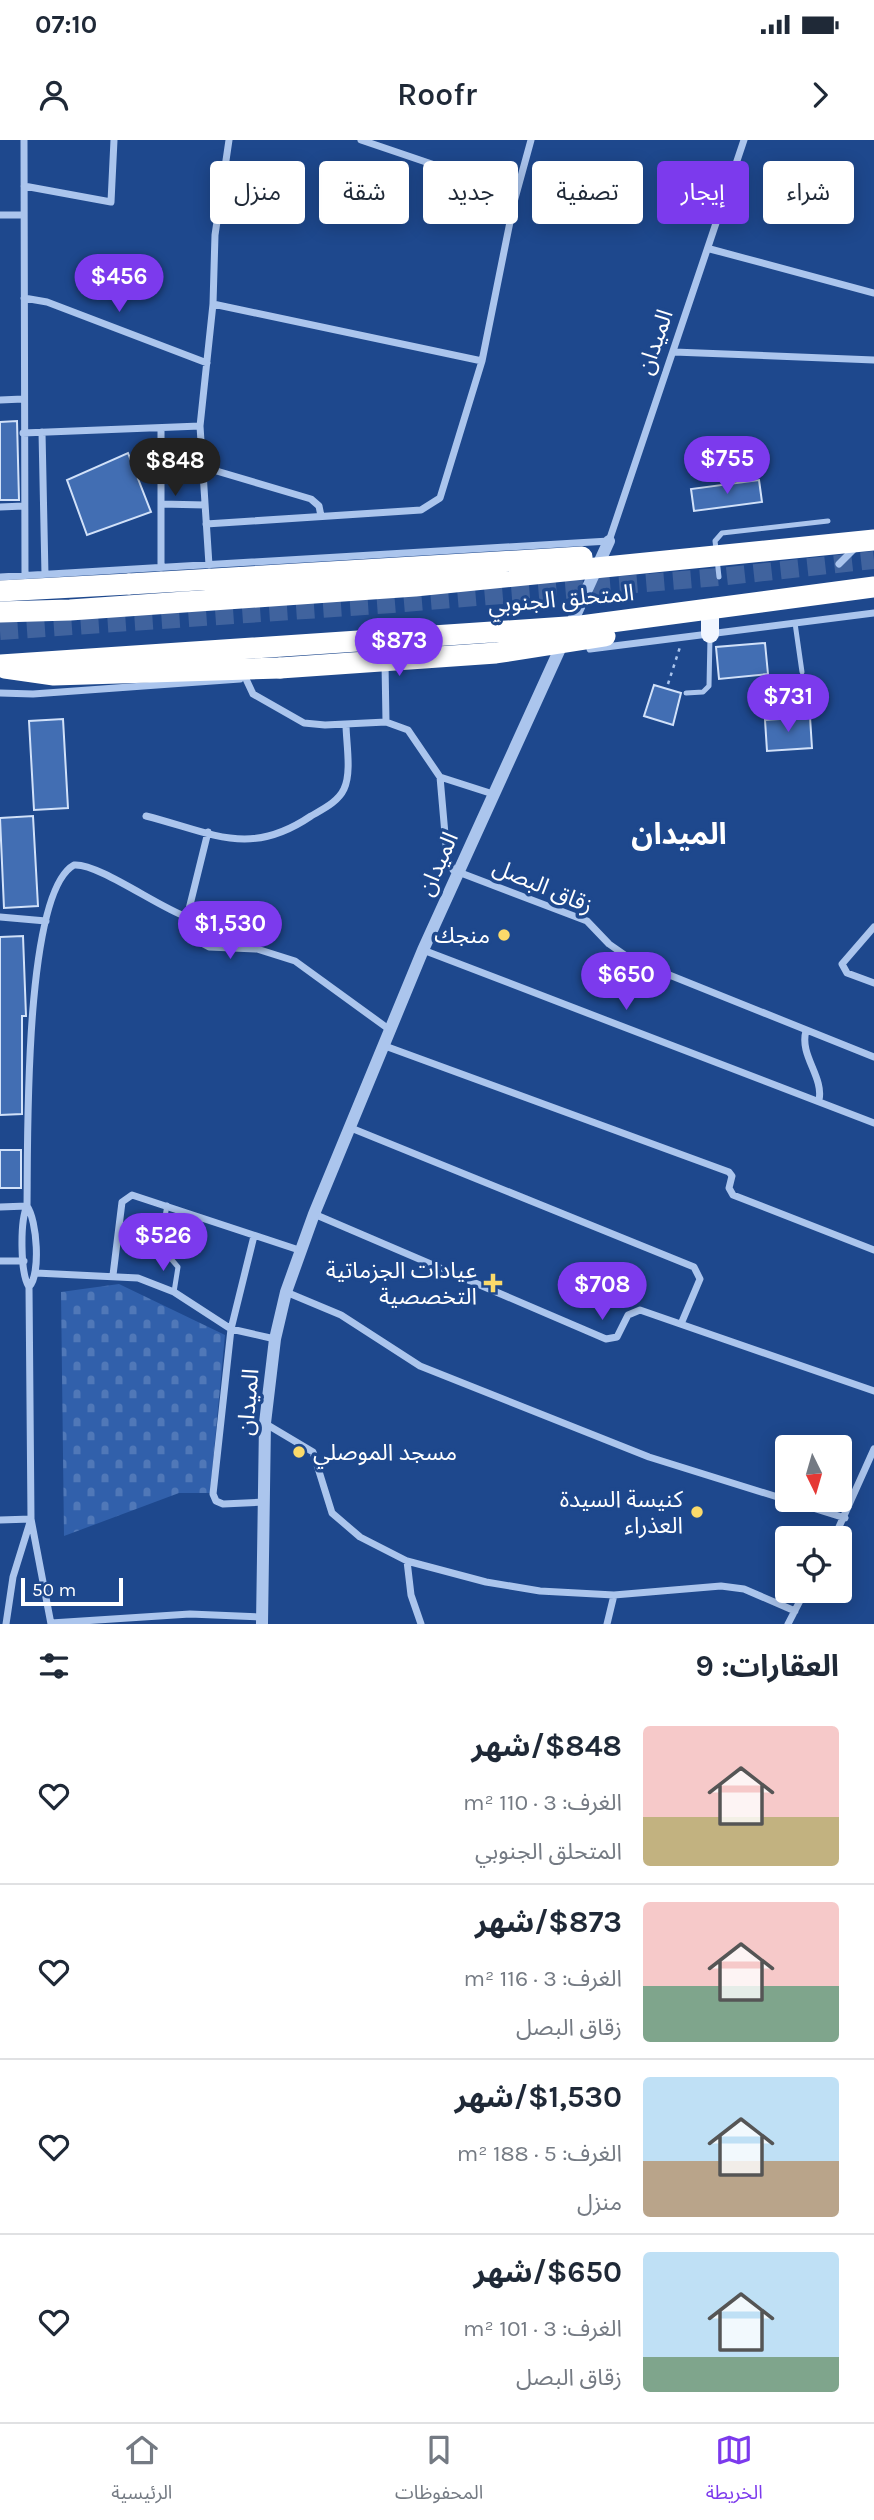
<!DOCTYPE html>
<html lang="ar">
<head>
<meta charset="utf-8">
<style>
  :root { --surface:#fff; --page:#f6f6f7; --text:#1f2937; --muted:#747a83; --line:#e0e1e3; --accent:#7c3aed }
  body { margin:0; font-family:Karla,"Noto Sans Arabic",sans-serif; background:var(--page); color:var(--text); direction:rtl; height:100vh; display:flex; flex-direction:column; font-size:26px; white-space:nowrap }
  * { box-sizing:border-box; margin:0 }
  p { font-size:23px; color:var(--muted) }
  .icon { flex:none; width:38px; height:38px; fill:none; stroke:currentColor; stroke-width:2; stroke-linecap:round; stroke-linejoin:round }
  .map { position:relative; height:1484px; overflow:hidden; direction:ltr }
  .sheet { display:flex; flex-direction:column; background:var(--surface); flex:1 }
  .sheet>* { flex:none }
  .banner { position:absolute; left:21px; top:21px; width:833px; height:63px; direction:rtl; display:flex; gap:14px }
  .needle { width:46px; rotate:175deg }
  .buttons { position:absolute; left:775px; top:1295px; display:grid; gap:14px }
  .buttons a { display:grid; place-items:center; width:77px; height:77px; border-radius:7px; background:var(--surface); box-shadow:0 4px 18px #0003; font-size:35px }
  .scale { position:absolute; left:21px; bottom:18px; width:102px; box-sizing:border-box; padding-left:7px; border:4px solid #fff; border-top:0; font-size:19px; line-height:24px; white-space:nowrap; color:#fff; -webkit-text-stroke:5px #1e488d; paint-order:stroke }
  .price { position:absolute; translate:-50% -60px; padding:0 16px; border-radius:24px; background:var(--accent); color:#fff; font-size:23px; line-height:46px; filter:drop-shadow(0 2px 4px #0008) }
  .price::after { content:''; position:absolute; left:50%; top:42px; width:21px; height:16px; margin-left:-10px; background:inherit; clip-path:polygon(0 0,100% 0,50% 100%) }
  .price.current { background:#222; color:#fff }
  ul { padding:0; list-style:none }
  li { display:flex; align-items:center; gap:21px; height:175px; padding:0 35px }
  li+li { border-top:2px solid var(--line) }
  li span { display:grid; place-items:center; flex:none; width:196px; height:140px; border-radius:7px; color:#555 }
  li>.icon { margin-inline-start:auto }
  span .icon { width:84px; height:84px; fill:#fffc; stroke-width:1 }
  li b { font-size:30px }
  h2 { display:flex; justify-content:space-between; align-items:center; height:84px; padding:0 35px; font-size:30px }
  .chip { padding:0 24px; border-radius:7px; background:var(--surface); box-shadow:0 4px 18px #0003; font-size:24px; line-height:63px }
  .chip.current { background:var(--accent); color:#fff }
  .status { display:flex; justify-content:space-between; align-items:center; height:49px; padding:0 35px; background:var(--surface); direction:ltr }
  .status svg { height:19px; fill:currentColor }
  header { display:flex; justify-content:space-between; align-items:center; height:91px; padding:0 35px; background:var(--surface); font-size:32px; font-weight:600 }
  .dock { display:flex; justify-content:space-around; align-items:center; height:98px; border-top:2px solid var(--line); background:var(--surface); font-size:19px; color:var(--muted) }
  .dock a { display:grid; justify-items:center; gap:4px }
  .dock .current { color:var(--accent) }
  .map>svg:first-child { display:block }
</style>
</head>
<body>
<div class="status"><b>07:10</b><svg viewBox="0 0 49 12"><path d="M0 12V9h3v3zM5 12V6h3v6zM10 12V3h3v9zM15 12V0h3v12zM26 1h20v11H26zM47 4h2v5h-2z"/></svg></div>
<header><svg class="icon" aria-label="forward" viewBox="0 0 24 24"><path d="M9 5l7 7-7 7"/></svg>Roofr<svg class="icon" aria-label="person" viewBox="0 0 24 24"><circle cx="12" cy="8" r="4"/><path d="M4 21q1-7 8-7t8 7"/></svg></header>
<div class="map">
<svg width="874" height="1484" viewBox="0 0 874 1484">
  <defs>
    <pattern id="cemetery-stones" width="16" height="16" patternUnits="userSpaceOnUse" patternTransform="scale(1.75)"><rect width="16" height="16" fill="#3160ab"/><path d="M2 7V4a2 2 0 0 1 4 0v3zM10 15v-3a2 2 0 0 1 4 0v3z" fill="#5078b8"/></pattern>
  </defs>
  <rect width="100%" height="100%" fill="#1e488d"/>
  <path fill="url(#cemetery-stones)" d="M119 1144 225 1195 210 1353H179L64 1396 61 1152Z"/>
  <path fill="#426eb3" stroke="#d1e1f9" stroke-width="2" d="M17 281 19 360H0V282Z
    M128 313 151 372 87 395 67 340Z
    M759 340 762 362 694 371 691 349Z
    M765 503 768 534 719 539 716 507Z
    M654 545 681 553 673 585 644 576Z
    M810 577 812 608 767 611 765 580Z
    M63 579 68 668 34 670 29 581Z
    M33 676 38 766 4 768 0 678Z
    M23 796 26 876H22V974L0 975V797Z
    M0 1010H21V1048H0Z"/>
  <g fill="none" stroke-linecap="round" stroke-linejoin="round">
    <path stroke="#40639e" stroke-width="18" stroke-dasharray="18 9" stroke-linecap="butt" d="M0 491 393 464 719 437 874 420"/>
    <path stroke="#abc5ed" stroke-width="2.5" stroke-dasharray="3.5 5" stroke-linecap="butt" d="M668 544 680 507"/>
    <path stroke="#abc5ed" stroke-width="5" d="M716 409 715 401 722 393 828 381
      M717 419 719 437
      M795 483 802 532
      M686 553 703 552 709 546 710 497
      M167 1065 160 1106 178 1127 174 1152"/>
    <path stroke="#abc5ed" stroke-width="7" d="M24 0 25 436
      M361 0 473 38 514 62
      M24 46 111 62 114 0
      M0 75H24
      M710 109 874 153
      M24 158 47 162 207 223
      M213 164 482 221
      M674 212 874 220
      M0 260 23 259
      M161 288V428
      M42 292 45 435
      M23 293 200 286
      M203 327 311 359 319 366 321 376
      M161 364 205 365
      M0 367 24 366
      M206 384 421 370 440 358 482 221 514 62 531 0
      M839 424 856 407
      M209 425 200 286 213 164 215 95 229 0
      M0 437 609 401 744 0
      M590 509 874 473
      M385 523 386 582
      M246 539 253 554 304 583 325 585 386 582 408 590 440 637 447 717 453 730 587 781 609 804 632 820 874 917
      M0 553 33 554 240 539
      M440 637 493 654
      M146 676C213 693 249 718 311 676 323 669 338 662 344 649 352 632 346 602 346 584
      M208 692 187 777 194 799 209 807 257 809 295 821 390 890
      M0 777 46 781
      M874 787 842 824 847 833 874 843
      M423 810 874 983
      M806 891C799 915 824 937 819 960
      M385 906 729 1032 732 1036 729 1048 733 1055 874 1110
      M351 988 694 1127 700 1139 681 1184
      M27 1066C37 1080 41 1134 29 1147
      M0 1067 27 1066
      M314 1074 606 1199 617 1197 628 1175 640 1170 874 1251
      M254 1096 231 1189 213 1354 216 1361 223 1364 264 1362
      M0 1121H24
      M36 1133 138 1138 174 1152 231 1189 275 1199
      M113 1135 122 1062 132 1055 302 1111
      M286 1152 341 1175 420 1226 649 1317 845 1378
      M266 1284 313 1312 332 1373 360 1397 407 1421 486 1442 540 1451 614 1455 721 1446 744 1449 795 1471
      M0 1380 31 1379 13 1437 6 1484
      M834 1398 874 1309
      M407 1421 411 1455 421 1484
      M51 1483 190 1474 263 1477
      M51 1484 31 1379 29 1147C20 1133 20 1081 27 1066 28 1007 23 753 74 725 98 723 158 767 187 777
      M607 1484 614 1455
      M788 1484 805 1451"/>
    <path stroke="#abc5ed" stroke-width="12" d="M262 1484 265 1283 275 1199 286 1152 314 1074 423 810 609 401"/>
    <path stroke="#f1f6ff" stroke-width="18" d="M710 474V494"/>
    <path stroke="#fff" stroke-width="21" d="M0 451 129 444
      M5 528 54 535 280 528"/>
    <path stroke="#fff" stroke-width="21" d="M129 444 582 417
      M0 472 70 470 415 446 874 400
      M0 525 581 486 874 447
      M280 528 496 513 605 496"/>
  </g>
  <g fill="#fbda6a" stroke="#1e488d" stroke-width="2.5">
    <circle cx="504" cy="795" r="7"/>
    <path d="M489.5 1132.5h7v7h7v7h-7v7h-7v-7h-7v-7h7z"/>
    <circle cx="299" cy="1312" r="7"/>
    <circle cx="697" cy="1372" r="7"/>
  </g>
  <g text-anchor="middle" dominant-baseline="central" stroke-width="7" stroke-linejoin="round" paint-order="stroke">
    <g font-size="23" fill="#fff" stroke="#1e488d">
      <text transform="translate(655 202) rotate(-71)">الميدان</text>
      <text transform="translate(561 459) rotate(-5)">المتحلق الجنوبي</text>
      <text transform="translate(438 724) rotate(-66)">الميدان</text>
      <text transform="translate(543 746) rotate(23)">زقاق البصل</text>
      <text transform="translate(248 1262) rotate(-85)">الميدان</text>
    </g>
    <g font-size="23" fill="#fff" stroke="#1e488d" text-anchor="end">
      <text x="490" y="795">منجك</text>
      <text x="477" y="1130">عيادات الجزماتية<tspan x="477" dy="26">التخصصية</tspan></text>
      <text x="313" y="1312" text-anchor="start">مسجد الموصلي</text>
      <text x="683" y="1359">كنيسة السيدة<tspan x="683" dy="26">العذراء</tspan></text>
    </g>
    <g font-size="30" font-weight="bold" fill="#fff" stroke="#1e488d">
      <text x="679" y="694">الميدان</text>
    </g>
  </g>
</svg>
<div class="buttons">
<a><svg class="needle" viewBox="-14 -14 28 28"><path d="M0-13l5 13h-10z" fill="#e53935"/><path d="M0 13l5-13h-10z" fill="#747a83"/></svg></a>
<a><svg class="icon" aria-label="locate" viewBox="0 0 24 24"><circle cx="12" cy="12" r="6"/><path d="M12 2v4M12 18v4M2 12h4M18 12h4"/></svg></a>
</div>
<div class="scale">50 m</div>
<b class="price" style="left:119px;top:174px">$456</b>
<b class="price" style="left:727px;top:356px">$755</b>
<b class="price current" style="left:175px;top:358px">$848</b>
<b class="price" style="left:399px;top:538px">$873</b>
<b class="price" style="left:788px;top:594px">$731</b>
<b class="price" style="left:230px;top:821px">$1,530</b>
<b class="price" style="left:626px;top:872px">$650</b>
<b class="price" style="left:163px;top:1133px">$526</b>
<b class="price" style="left:602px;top:1182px">$708</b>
<div class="banner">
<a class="chip">شراء</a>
<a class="chip current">إيجار</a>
<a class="chip">تصفية</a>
<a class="chip">جديد</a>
<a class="chip">شقة</a>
<a class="chip">منزل</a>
</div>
</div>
<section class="sheet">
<h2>العقارات: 9<svg class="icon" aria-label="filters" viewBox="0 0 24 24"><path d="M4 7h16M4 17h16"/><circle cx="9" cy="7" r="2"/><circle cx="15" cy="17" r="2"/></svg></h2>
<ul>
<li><span style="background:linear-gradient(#f6c9c9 65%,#c2b280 0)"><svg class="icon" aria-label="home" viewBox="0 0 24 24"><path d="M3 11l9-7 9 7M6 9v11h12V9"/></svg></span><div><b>$848/شهر</b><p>الغرف: 3 · 110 m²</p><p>المتحلق الجنوبي</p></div><svg class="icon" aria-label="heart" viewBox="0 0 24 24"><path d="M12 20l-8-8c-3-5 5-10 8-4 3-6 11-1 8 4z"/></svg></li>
<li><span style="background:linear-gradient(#f6c9c9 60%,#7fa58c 0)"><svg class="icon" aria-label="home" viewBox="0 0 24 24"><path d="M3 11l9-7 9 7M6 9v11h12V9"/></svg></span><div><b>$873/شهر</b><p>الغرف: 3 · 116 m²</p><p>زقاق البصل</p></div><svg class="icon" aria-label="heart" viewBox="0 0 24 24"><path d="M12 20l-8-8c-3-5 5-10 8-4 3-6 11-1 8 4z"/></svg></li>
<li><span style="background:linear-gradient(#bfe0f5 60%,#b9a48a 0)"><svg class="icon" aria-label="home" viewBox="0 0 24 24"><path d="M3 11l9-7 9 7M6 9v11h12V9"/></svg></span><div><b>$1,530/شهر</b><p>الغرف: 5 · 188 m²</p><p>منزل</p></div><svg class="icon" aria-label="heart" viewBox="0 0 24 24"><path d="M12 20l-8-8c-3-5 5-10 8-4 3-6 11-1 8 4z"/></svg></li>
<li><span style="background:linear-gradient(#bfe0f5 75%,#7fa58c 0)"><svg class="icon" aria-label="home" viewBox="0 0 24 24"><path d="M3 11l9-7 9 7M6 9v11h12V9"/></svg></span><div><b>$650/شهر</b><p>الغرف: 3 · 101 m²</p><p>زقاق البصل</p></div><svg class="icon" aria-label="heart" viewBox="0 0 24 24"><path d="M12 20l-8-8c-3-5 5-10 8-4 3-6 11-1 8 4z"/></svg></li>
</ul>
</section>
<nav class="dock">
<a class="current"><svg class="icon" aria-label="map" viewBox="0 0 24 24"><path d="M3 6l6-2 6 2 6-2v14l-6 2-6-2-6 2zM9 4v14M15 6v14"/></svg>الخريطة</a>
<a><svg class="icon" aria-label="saved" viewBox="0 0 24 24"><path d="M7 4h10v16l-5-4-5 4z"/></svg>المحفوظات</a>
<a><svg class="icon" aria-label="home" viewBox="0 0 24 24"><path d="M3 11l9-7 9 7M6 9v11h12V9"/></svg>الرئيسية</a>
</nav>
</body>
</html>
